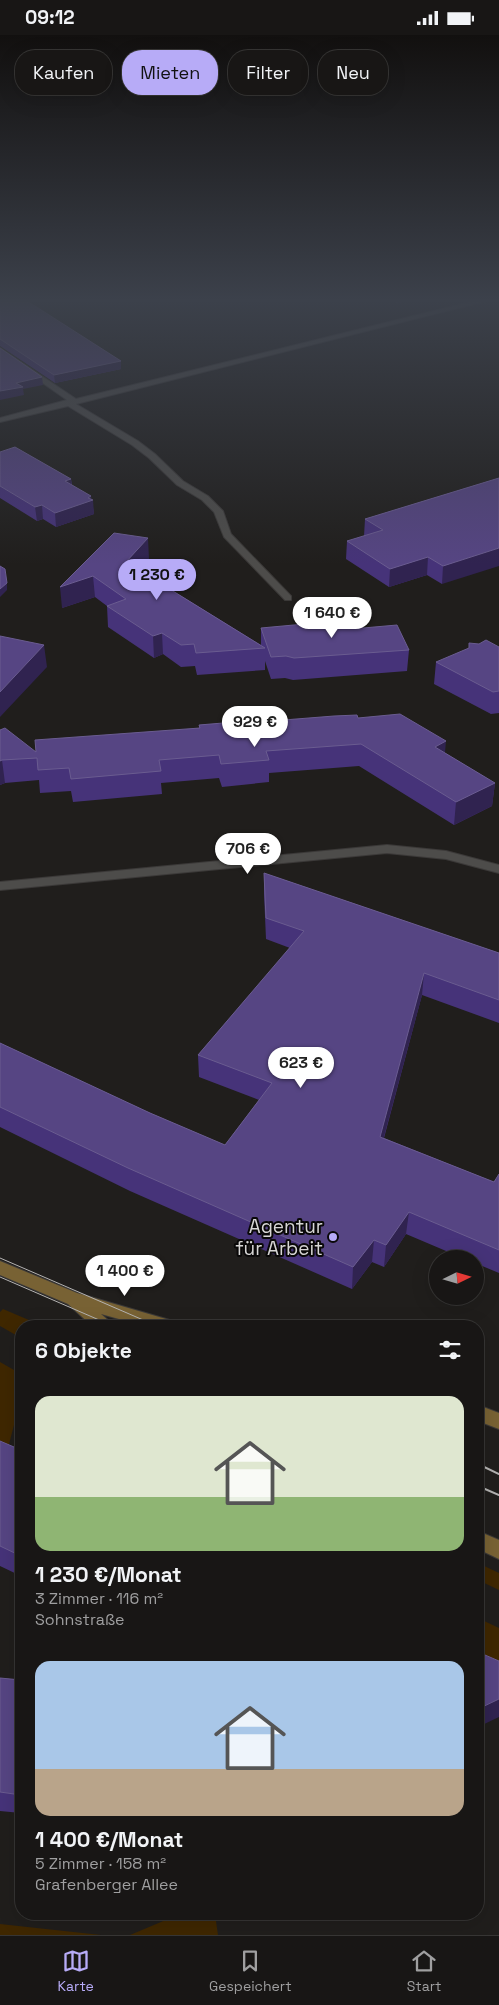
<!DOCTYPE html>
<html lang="de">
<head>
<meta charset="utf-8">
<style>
  :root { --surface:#181615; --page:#211f1e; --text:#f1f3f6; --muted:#9f9fa0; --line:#363534; --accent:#b7abf7 }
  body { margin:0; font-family:"Space Grotesk",sans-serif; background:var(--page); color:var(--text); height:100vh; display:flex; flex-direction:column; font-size:19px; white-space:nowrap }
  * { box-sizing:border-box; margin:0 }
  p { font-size:16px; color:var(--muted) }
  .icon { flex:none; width:28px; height:28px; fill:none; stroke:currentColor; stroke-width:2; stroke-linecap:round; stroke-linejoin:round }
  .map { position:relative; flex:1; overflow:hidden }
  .panel { position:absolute; left:15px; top:1285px; width:469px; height:600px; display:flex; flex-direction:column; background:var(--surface); border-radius:20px; box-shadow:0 5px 20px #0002,0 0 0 1px var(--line) }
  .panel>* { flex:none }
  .banner { position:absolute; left:15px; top:15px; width:470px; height:45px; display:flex; gap:10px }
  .needle { width:32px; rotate:85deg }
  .fabs { position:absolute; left:429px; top:1215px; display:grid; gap:10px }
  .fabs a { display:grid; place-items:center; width:55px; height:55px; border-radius:50%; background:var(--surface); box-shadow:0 5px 20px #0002,0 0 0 1px var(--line); font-size:25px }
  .price { position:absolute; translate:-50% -42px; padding:0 11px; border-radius:18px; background:#fff; color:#222; font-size:16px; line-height:32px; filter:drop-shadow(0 1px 2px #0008) }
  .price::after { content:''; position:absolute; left:50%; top:30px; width:15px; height:11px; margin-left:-8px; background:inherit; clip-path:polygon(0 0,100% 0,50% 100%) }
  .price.current { background:var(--accent); color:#111 }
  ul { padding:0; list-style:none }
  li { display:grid; align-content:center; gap:10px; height:265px; padding:0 20px }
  li span { display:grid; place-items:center; height:155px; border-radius:15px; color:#555 }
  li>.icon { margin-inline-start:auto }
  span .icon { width:90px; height:90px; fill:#fffc; stroke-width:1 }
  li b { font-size:21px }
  h2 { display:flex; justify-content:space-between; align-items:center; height:60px; padding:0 20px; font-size:21px }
  .tag { padding:0 18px; border-radius:20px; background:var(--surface); box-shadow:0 5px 20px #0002,0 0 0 1px var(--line); font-size:18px; line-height:45px }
  .tag.current { background:var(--accent); color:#111 }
  .status { display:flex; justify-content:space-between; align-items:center; height:35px; padding:0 25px; background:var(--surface); direction:ltr }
  .status svg { height:14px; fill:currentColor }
  .dock { display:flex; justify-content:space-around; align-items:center; height:70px; border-top:1px solid var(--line); background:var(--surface); font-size:14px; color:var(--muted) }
  .dock a { display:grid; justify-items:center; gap:2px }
  .dock .current { color:var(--accent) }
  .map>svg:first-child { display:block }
</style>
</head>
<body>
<div class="status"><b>09:12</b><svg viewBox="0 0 49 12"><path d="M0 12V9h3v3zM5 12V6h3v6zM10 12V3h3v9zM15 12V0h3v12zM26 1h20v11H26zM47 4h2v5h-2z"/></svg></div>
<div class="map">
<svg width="499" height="1900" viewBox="0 0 499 1900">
  <rect width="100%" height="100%" fill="#201e1c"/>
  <path fill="#3f2700" d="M3 1274 43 1291H21V1303L0 1291V1277Z
    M0 1327 21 1339V1363L7 1417 0 1414Z
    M478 1528 499 1538V1555L478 1545Z
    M478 1583 499 1593V1645L478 1635Z
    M180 1879H215L218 1900H130Z
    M0 1889 101 1900H0Z"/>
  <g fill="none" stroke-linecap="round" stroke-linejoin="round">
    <g stroke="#3b3938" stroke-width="2">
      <path id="minor" d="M482 264H494L76 369 138 406 155 419 183 446 208 461 223 476 231 499 291 561V565H285L224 502 214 477 202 465 177 450 149 423 132 410 68 371 0 387V383L67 365 0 318V313L76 364Z
        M387 810 446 816 499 830V838L446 824 387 818 0 855V847Z"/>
    </g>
    <g stroke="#3b3938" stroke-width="2">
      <path id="secondary" d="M0 1226 77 1258 173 1286 176 1291H144L101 1279 109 1286 111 1291H92L68 1269 0 1240Z
        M478 1370 499 1378V1394L478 1386Z
        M478 1496 499 1505V1524L478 1514Z"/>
    </g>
    <use href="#minor" fill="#4d4c4a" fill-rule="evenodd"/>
    <use href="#secondary" fill="#786234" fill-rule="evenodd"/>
    <path stroke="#b4b3b2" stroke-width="1" d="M0 1223 157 1291
      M0 1242 113 1291"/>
    <path stroke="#b4b3b2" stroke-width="2" d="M478 1429 499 1439
      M478 1451 499 1460"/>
  </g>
  <path fill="#463379" d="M0 264 121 326V334L55 348 0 311Z
    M388 264H416L397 268Z
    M0 417 71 444 72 450 92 465 94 479 56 492 43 484 37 486 0 463Z
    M499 443 442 549 427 540 389 552 346 524 347 506 364 501 365 484Z
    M114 498 149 524 139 535 261 610V593H363L409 615 407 636 293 645 285 643 271 644 265 626V635L197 640 195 631 181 632 163 619 154 623 108 592 107 571 95 562 62 573Z
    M499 612V678L491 679 434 649 436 627Z
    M358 683 445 718 495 748 492 771 454 790 359 731 269 738V747L222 752 219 743 161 748 162 759 73 767 71 756 40 758 39 745 5 748 0 750V695L36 717 199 693V690L271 686Z
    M264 838 499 918V988L422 960 384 1103 494 1147 499 1139V1238L475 1228V1224H465L406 1199 384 1232 372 1227 352 1254 130 1156 0 1092V1008L150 1078 225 1110 259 1065 199 1042 198 1020 290 913 266 904 264 859Z
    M0 1406 21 1415V1541L0 1531Z
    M0 1643 21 1645V1778L0 1776Z"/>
  <path fill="#302350" d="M397 264H416L397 268Z
    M121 326V334L55 348 54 340Z
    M42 342 43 350 23 354 24 360 0 365V356L16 348Z
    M71 444 72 458 65 446Z
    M91 461 92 466 93 465 94 479 56 492 55 478Z
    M42 470 43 484 37 486 35 472Z
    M148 503 149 524 127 547 126 527Z
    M499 513V531L442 549 443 531Z
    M428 522 427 540 389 552 390 534Z
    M93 541 95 562 62 573 60 552Z
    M7 548V555L0 562V554Z
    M162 598 163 619 154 623 153 601Z
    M44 610 47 632 0 682V657Z
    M446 706 444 729 435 712Z
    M2 725 5 748 0 750V726Z
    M495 748 492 771 454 790 456 767Z
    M424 938 422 960 378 1124 380 1102Z
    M409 1177 406 1199 384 1232 386 1210Z
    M374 1205 372 1227 352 1254 353 1232Z
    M499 1664V1682L478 1692V1674Z"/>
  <path fill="#564583" stroke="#6a5c90" d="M0 264H23L35 271 121 326 54 340 0 304Z
    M0 313 42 342 16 348 23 352 0 356Z
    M15 412 71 444 65 446 91 461 88 463 93 465 55 478 42 470 35 472 0 451V417Z
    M499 443V513L443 531 428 522 390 534 347 506 383 495 365 484Z
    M114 498 148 503 126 527 265 613 196 618 194 609 181 610 162 598 153 601 107 571 126 564 93 541 60 552Z
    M0 531 5 534 7 548 0 554Z
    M359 584 363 593 397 590 409 615 294 623 286 621 271 622 261 593Z
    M0 601 44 610 0 657Z
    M486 605 499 612V656L493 657 436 627 469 613V608L479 609Z
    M400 679 446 706 435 712 495 748 456 767 361 709 266 716 269 725 221 729 219 720 159 725 161 736 71 744 69 733 38 735 37 723 2 725 0 726V695L5 693 36 717 35 705 200 693 199 690 271 684V686L334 681 357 680 358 683Z
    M264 838 499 918V965L424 938 380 1102 494 1147 499 1139V1215L409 1177 386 1210 374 1205 353 1232 128 1133 0 1072V1008L150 1078 225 1110 272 1048 198 1020 304 896 266 883Z
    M0 1406 21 1415V1521L0 1511Z
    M478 1617 499 1626V1664L478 1674Z
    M0 1643 21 1645V1760L0 1757Z"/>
  <linearGradient id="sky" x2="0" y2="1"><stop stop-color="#12100f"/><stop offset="0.5" stop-color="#3c414b"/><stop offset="1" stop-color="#3c414b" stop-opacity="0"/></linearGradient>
  <rect width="499" height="530" fill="url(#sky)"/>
  <circle fill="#b7abf7" stroke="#090808" stroke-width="2" cx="333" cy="1202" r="5"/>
  <g text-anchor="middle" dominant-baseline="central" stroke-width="4" stroke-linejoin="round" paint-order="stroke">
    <g font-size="19" fill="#d7d6d5" stroke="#090808" text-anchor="end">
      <text x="323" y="1191">Agentur<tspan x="323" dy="22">für Arbeit</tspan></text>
    </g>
  </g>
</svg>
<div class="fabs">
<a><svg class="needle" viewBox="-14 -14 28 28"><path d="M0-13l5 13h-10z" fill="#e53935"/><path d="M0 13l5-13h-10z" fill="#9f9fa0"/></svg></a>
</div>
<b class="price current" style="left:157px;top:566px">1 230 €</b>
<b class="price" style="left:332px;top:604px">1 640 €</b>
<b class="price" style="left:255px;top:713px">929 €</b>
<b class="price" style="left:248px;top:840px">706 €</b>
<b class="price" style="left:301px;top:1054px">623 €</b>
<b class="price" style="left:125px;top:1262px">1 400 €</b>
<div class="banner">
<a class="tag">Kaufen</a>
<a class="tag current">Mieten</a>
<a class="tag">Filter</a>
<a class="tag">Neu</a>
</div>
<section class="panel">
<h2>6 Objekte<svg class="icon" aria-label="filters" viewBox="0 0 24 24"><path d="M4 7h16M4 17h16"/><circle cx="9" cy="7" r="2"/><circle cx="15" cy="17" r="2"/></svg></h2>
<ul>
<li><span style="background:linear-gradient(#dfe7d0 65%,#8fb573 0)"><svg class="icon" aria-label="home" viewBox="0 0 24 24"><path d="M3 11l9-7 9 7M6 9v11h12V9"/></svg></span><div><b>1 230 €/Monat</b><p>3 Zimmer · 116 m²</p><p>Sohnstraße</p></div></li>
<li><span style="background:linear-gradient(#a9c7e8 70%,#b9a48a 0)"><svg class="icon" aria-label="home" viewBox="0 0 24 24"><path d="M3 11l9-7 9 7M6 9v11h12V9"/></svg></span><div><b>1 400 €/Monat</b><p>5 Zimmer · 158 m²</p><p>Grafenberger Allee</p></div></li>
</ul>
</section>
</div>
<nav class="dock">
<a class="current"><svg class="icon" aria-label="map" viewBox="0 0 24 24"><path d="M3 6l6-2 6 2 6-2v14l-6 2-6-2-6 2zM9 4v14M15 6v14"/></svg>Karte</a>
<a><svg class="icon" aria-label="saved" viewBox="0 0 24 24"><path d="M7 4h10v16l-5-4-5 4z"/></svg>Gespeichert</a>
<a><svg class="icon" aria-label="home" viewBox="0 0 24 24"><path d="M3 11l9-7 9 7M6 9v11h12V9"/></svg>Start</a>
</nav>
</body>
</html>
